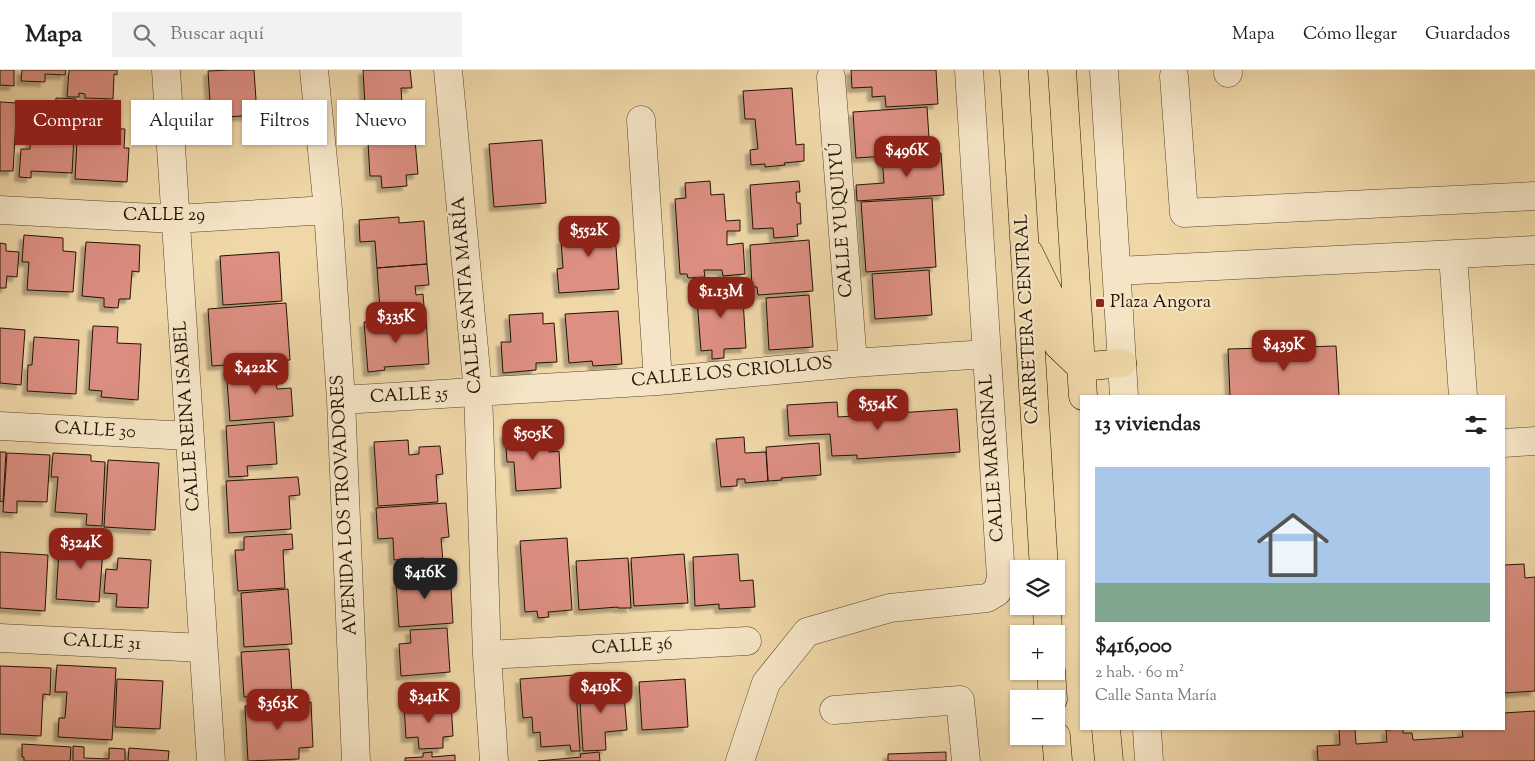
<!DOCTYPE html>
<html lang="es">
<head>
<meta charset="utf-8">
<style>
  :root { --surface:#fff; --page:#f2f2f2; --text:#222; --muted:#767676; --line:#e0e0e0; --accent:#8f2418 }
  body { margin:0; font-family:"Sorts Mill Goudy",serif; background:var(--page); color:var(--text); height:100vh; display:flex; flex-direction:column; font-size:19px; white-space:nowrap }
  * { box-sizing:border-box; margin:0 }
  p { font-size:16px; color:var(--muted) }
  .icon { flex:none; width:28px; height:28px; fill:none; stroke:currentColor; stroke-width:2; stroke-linecap:round; stroke-linejoin:round }
  .map { position:relative; flex:1; overflow:hidden }
  .side { position:absolute; left:1080px; top:325px; width:425px; height:335px; display:flex; flex-direction:column; background:var(--surface); border-radius:0px; box-shadow:0 1px 4px #0004 }
  .side>* { flex:none }
  .guide { position:absolute; left:15px; top:30px; width:475px; height:45px; display:flex; gap:10px }
  .fabs { position:absolute; left:1010px; top:490px; display:grid; gap:10px }
  .fabs a { display:grid; place-items:center; width:55px; height:55px; border-radius:0px; background:var(--surface); box-shadow:0 1px 4px #0004; font-size:25px }
  .price { position:absolute; translate:-50% -42px; padding:0 11px; border-radius:10px; background:var(--accent); color:#fff; font-size:16px; line-height:32px; filter:drop-shadow(0 1px 2px #0008) }
  .price::after { content:''; position:absolute; left:50%; top:30px; width:15px; height:11px; margin-left:-8px; background:inherit; clip-path:polygon(0 0,100% 0,50% 100%) }
  .price.on { background:#222; color:#fff }
  ul { padding:0; list-style:none }
  li { display:grid; align-content:center; gap:10px; height:265px; padding:0 15px }
  li+li { border-top:1px solid var(--line) }
  li span { display:grid; place-items:center; height:155px; border-radius:0px; color:#555 }
  li>.icon { margin-inline-start:auto }
  span .icon { width:90px; height:90px; fill:#fffc; stroke-width:1 }
  li b { font-size:21px }
  h2 { display:flex; justify-content:space-between; align-items:center; height:60px; padding:0 15px; font-size:21px }
  .tag { padding:0 18px; border-radius:0px; background:var(--surface); box-shadow:0 1px 4px #0004; font-size:18px; line-height:45px }
  .tag.on { background:var(--accent); color:#fff }
  header { display:flex; align-items:center; gap:30px; box-sizing:border-box; height:70px; padding:0 25px; background:var(--surface); border-bottom:1px solid var(--line) }
  header strong { font-size:24px }
  nav { display:flex; gap:28px; margin-inline-start:auto; font-size:18px }
  .search { width:350px; height:45px; background:var(--page); display:flex; align-items:center; gap:12px; box-sizing:border-box; padding:0 18px; border-radius:0px; color:var(--muted); font-size:19px }
  .map>svg:first-child { display:block }
</style>
</head>
<body>
<header>
<strong>Mapa</strong>
<div class="search"><svg class="icon" aria-label="search" viewBox="0 0 24 24"><circle cx="10" cy="10" r="6"/><path d="M15 15l6 6"/></svg>Buscar aquí</div>
<nav><a>Mapa</a><a>Cómo llegar</a><a>Guardados</a></nav>
</header>
<div class="map">
<svg width="1535" height="691" viewBox="0 0 1535 691">
  <defs>
    <filter id="shadow"><feDropShadow dx="-4.5" dy="4.5" stdDeviation="1" flood-color="#0004"/></filter>
  </defs>
  <rect width="100%" height="100%" fill="#efd7a8"/>
  <filter id="stains"><feTurbulence type="fractalNoise" baseFrequency=".004" numOctaves="4"/><feColorMatrix values="0 0 0 0 .2 0 0 0 0 .09 0 0 0 0 .02 0 0 0 .5 -.17"/></filter>
  <radialGradient id="worn" r=".72"><stop offset=".6" stop-color="#630" stop-opacity="0"/><stop offset="1" stop-color="#630" stop-opacity=".3"/></radialGradient>
  <path fill="#dd8f82" stroke="#221303" filter="url(#shadow)" d="M0 0H14V16L0 15Z
    M22 0H66L65 5 45 4V12L21 11Z
    M69 0H117V5L114 4 113 29 85 28V24L79 23V27H67Z
    M229 0H254L257 45 211 48 208 1Z
    M363 0H410L412 18H401L402 33 365 35Z
    M851 0H936L938 34 886 37 885 26 872 27V17L852 18Z
    M792 18 796 75 804 74V91L784 93 785 95 765 97V94L751 95 750 80 758 79 755 49H745L743 21Z
    M56 28 76 29 72 103 31 101V108L19 107 21 79H30L32 38 55 39Z
    M0 32 17 33 13 101H0Z
    M927 37 930 83 856 88 853 42Z
    M78 52 101 53 100 58 125 59 124 78H129L127 112 75 109Z
    M415 70 418 104 406 105 407 116 382 118 381 106H370L368 73Z
    M542 70 546 133 494 137 489 74Z
    M941 83 944 125 857 131 856 115 884 113 882 87Z
    M710 111 711 125 724 124 726 151 740 150V161H727V175L743 173 745 204 723 206 722 200H704L705 207 688 208 687 204H680L675 129 686 128 685 113Z
    M799 111 800 122H796L797 133H800L801 154H797L798 166 774 168 773 158 753 159 750 115Z
    M932 128 936 197 866 202 861 132Z
    M399 147V153L424 151 427 194 377 198 375 171 360 172 359 150Z
    M614 149 619 219 559 223 557 199 563 198 561 170 570 169 569 152Z
    M24 165 63 168V181L76 182 73 222 27 220 29 192H22Z
    M809 170 813 221 758 225 757 217H752L750 175Z
    M86 172 140 175 139 202 132 201 130 229H119L118 238 104 237V228L82 226Z
    M0 173 6 174V181L19 182 17 207 7 206 6 218H0Z
    M279 182 282 231 223 235 220 186Z
    M427 194 429 215 415 216 416 225 423 224 424 236 380 239 377 198Z
    M929 200 932 245 875 249 872 204Z
    M742 214 746 278 724 279V288L712 289V280L701 281 696 217Z
    M809 225 813 277 769 280 766 228Z
    M286 233 290 290 212 296 208 239Z
    M618 241 622 294 593 296 592 291 569 293 565 244Z
    M543 243V254L554 253 557 292 536 293V300L503 303 501 272H511L509 245Z
    M426 248 429 294 384 297 385 300 368 302 364 252Z
    M93 256 118 257 117 273 141 274 138 330 101 327 102 321 89 320Z
    M0 258 25 260 21 315 0 313Z
    M34 267 79 270 76 324 27 321 28 295H32Z
    M1336 276 1339 326H1230L1228 279Z
    M257 295 258 302 275 300 277 319 291 318 293 346 230 351 226 297Z
    M837 332 838 347 957 339 960 382 857 389V385L832 386 830 364 789 366 787 335Z
    M274 352 277 394 247 396 248 406 229 407 226 356Z
    M547 360 549 382 559 381 561 418 516 421 514 392H507L505 363Z
    M744 367 745 383 766 382 768 411 745 413V409H737V416L721 417 716 369Z
    M408 370 409 385 419 384V377L440 376 443 404 436 405 438 432 378 436 374 372Z
    M819 373 821 405 781 408 782 410 768 411 766 377Z
    M0 382H6L3 432 0 431Z
    M7 383 50 385 47 432 17 431V443L3 442Z
    M53 383 91 385V391L105 392 102 456 86 455 87 444 55 442 58 407H51Z
    M108 390 159 393 155 460 104 457Z
    M298 407 300 425 289 426 291 459 229 463 226 411Z
    M446 433 449 467 441 468 443 492 424 494V488L394 490 393 468 378 469 376 438Z
    M292 464 293 479 283 480 285 518 238 521 235 480H244V467Z
    M73 465 104 467 99 532 56 529 59 481 72 482Z
    M567 468 572 540 548 542 549 547 538 548 537 541 525 542 520 471Z
    M0 482 48 485 45 541 0 538Z
    M684 484 688 533 634 536 631 488Z
    M738 484 740 511 753 510 755 537 719 539V534L695 536 693 487Z
    M118 488 151 490 148 538 116 537 117 524 104 523 106 499 117 500Z
    M628 488 631 538H618V537L579 540 576 491Z
    M1524 494 1525 508 1535 507V621L1504 623V495Z
    M450 501 453 553 399 557 396 512 422 510V503Z
    M288 519 292 574 244 577 241 523Z
    M447 558 450 602 401 606 399 574 411 573 410 560Z
    M289 579 292 624 244 627 241 582Z
    M57 595 116 598 112 670 58 667 59 648H65L67 622H55Z
    M0 596 51 598 50 625 43 624 41 666 0 664Z
    M575 605 580 681H571L570 675 541 677 540 662 533 663 532 647 523 648 520 609Z
    M117 609 163 611 160 659 115 657Z
    M685 609 688 657 642 660 639 612Z
    M623 613 627 660 605 662 606 680 583 681 579 616Z
    M311 632 313 677 299 678V689L248 691 245 636Z
    M451 632 453 666 443 667V678L419 679 418 667 406 668 404 635Z
    M1535 641V691H1318L1317 676 1340 675 1339 659H1355L1356 674 1387 672 1386 660 1403 659V663H1412L1413 670 1463 667 1462 659H1504V643Z
    M22 674 71 677 70 691H24V687H22Z
    M73 676 84 677V688L109 689V678L125 679V691H73Z
    M129 678 169 681 168 691H128Z
    M432 682V687L455 685V691H405V688L423 687V683Z
    M599 682 600 691H538L581 687 580 684Z
    M946 682V691H888V684Z"/>
  <g fill="none" stroke-linecap="round" stroke-linejoin="round">
    <g stroke="#55442c" stroke-width="29">
      <path id="minor" d="M166 0 211 691
        M314 0 328 140 341 330 356 691
        M448 0 478 322 487 585 494 691
        M1104 0 1124 326
        M1228 0V3
        M1174 6 1184 143 1535 126
        M831 7 853 293
        M641 50 658 311
        M0 140 175 149 328 140
        M1453 185 1463 326
        M1117 201 1535 180
        M341 330 658 311 853 293 986 284
        M0 356 189 366
        M1504 373 1535 371
        M0 568 203 578
        M487 585 747 571
        M834 640 960 630 966 691
        M1147 659 1149 691
        M740 691 766 613 807 562 890 538 987 528 997 522 1001 508 969 0"/>
    </g>
    <g stroke="#221303" stroke-width="29">
      <path id="major" d="M1014 0 1044 499
        M1062 0 1083 326
        M1029 183 1053 232 1058 275 1081 297 1122 293
        M1047 536 1048 564
        M1051 601 1053 629
        M1106 659 1109 691
        M1056 666 1058 691"/>
    </g>
    <use href="#minor" stroke="#f5e5c6" stroke-width="28"/>
    <use href="#major" stroke="#efd7a8" stroke-width="28"/>
  </g>
  <rect fill="#8f2418" stroke="#f5e5c6" stroke-width="2" x="1095" y="228" width="10" height="10" rx="2.5"/>
  <g text-anchor="middle" dominant-baseline="central" stroke-width="4.5" stroke-linejoin="round" paint-order="stroke">
    <g font-size="18" fill="#221303" stroke="#f5e5c6">
      <text x="164" y="146">CALLE 29</text>
      <text transform="translate(842 150) rotate(-94)">CALLE YUQUIYÚ</text>
      <text transform="translate(468 225) rotate(-95)">CALLE SANTA MARÍA</text>
      <text transform="translate(1028 249) rotate(-93)">CARRETERA CENTRAL</text>
      <text transform="translate(732 303) rotate(-5)">CALLE LOS CRIOLLOS</text>
      <text transform="translate(409 326) rotate(-3)">CALLE 35</text>
      <text transform="translate(188 346) rotate(-94)">CALLE REINA ISABEL</text>
      <text transform="translate(95 361) rotate(3)">CALLE 30</text>
      <text transform="translate(993 388) rotate(-94)">CALLE MARGINAL</text>
      <text transform="translate(345 435) rotate(-93)">AVENIDA LOS TROVADORES</text>
      <text transform="translate(102 573) rotate(3)">CALLE 31</text>
      <text transform="translate(632 577) rotate(-3)">CALLE 36</text>
    </g>
    <g font-size="18" fill="#221303" stroke="#f5e5c6" text-anchor="start">
      <text x="1110" y="233">Plaza Angora</text>
    </g>
  </g>
  <rect width="100%" height="100%" filter="url(#stains)"/>
  <rect width="100%" height="100%" fill="url(#worn)"/>
</svg>
<div class="fabs">
<a><svg class="icon" aria-label="layers" viewBox="0 0 24 24"><path d="M12 4l9 5-9 5-9-5zM3 14l9 5 9-5"/></svg></a>
<a>+</a>
<a>−</a>
</div>
<b class="price" style="left:907px;top:108px">$496K</b>
<b class="price" style="left:589px;top:188px">$552K</b>
<b class="price" style="left:721px;top:249px">$1.13M</b>
<b class="price" style="left:396px;top:274px">$335K</b>
<b class="price" style="left:1284px;top:302px">$439K</b>
<b class="price" style="left:256px;top:325px">$422K</b>
<b class="price" style="left:878px;top:361px">$554K</b>
<b class="price" style="left:533px;top:391px">$505K</b>
<b class="price" style="left:81px;top:500px">$324K</b>
<b class="price on" style="left:425px;top:530px">$416K</b>
<b class="price" style="left:601px;top:644px">$419K</b>
<b class="price" style="left:429px;top:654px">$341K</b>
<b class="price" style="left:278px;top:661px">$363K</b>
<div class="guide">
<a class="tag on">Comprar</a>
<a class="tag">Alquilar</a>
<a class="tag">Filtros</a>
<a class="tag">Nuevo</a>
</div>
<section class="side">
<h2>13 viviendas<svg class="icon" aria-label="filters" viewBox="0 0 24 24"><path d="M4 7h16M4 17h16"/><circle cx="9" cy="7" r="2"/><circle cx="15" cy="17" r="2"/></svg></h2>
<ul>
<li><span style="background:linear-gradient(#a9c7e8 75%,#7fa58c 0)"><svg class="icon" aria-label="home" viewBox="0 0 24 24"><path d="M3 11l9-7 9 7M6 9v11h12V9"/></svg></span><div><b>$416,000</b><p>2 hab. · 60 m²</p><p>Calle Santa María</p></div></li>
</ul>
</section>
</div>
</body>
</html>
